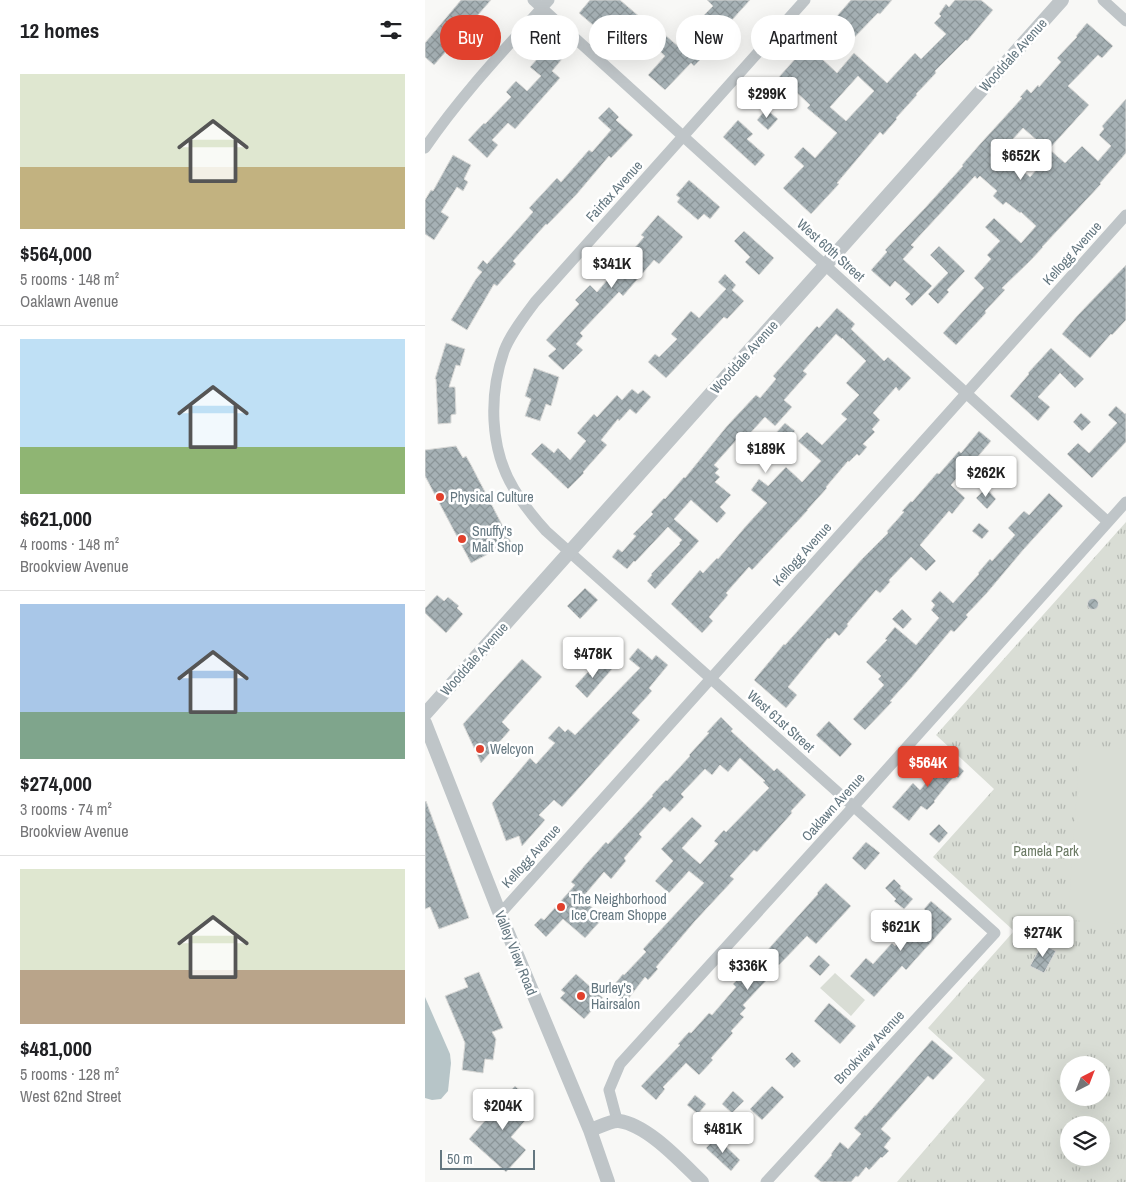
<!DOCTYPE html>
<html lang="en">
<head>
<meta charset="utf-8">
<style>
  :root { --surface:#fff; --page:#f6f6f6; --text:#202124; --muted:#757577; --line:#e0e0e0; --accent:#e1412d }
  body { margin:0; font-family:"Archivo Narrow",sans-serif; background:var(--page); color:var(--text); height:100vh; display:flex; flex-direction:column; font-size:19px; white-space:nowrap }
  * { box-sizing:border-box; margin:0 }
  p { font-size:16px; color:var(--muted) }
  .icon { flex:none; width:28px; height:28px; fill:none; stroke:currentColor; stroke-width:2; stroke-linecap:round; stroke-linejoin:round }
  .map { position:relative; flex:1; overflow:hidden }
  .sheet { display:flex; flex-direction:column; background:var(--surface); width:425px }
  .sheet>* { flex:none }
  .guide { position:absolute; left:15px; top:15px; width:475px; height:45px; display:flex; gap:10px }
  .needle { width:32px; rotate:42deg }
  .buttons { position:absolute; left:635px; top:1056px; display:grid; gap:10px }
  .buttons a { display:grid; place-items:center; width:50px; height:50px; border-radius:50%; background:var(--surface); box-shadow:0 5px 20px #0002; font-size:25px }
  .scale { position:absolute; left:15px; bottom:12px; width:95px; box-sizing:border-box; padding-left:5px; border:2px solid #647780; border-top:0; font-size:14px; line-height:18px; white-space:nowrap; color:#647780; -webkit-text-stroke:4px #fff; paint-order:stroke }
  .price { position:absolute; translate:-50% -42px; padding:0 11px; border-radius:5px; background:#fff; color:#222; font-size:16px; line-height:32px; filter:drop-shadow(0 1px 2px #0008) }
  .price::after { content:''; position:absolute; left:50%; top:30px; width:15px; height:11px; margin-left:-8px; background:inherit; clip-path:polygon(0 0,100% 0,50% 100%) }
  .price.active { background:var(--accent); color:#fff }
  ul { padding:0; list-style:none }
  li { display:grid; align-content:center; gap:10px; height:265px; padding:0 20px }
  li+li { border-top:1px solid var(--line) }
  li span { display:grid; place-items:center; height:155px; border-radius:0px; color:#555 }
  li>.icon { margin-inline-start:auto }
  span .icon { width:90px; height:90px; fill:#fffc; stroke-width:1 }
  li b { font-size:21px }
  h2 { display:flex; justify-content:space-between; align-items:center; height:60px; padding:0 20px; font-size:21px }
  .tag { padding:0 18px; border-radius:22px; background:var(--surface); box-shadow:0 5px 20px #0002; font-size:18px; line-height:45px }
  .tag.active { background:var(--accent); color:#fff }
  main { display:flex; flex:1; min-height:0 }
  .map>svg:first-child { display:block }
</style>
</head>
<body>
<main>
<section class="sheet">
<h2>12 homes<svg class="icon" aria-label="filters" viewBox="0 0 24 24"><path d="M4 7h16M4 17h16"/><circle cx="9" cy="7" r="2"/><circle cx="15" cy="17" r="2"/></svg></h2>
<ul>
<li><span style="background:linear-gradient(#dfe7d0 60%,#c2b280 0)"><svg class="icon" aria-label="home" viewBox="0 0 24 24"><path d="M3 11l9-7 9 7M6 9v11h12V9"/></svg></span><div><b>$564,000</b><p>5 rooms · 148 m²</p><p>Oaklawn Avenue</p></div></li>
<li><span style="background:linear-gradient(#bfe0f5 70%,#8fb573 0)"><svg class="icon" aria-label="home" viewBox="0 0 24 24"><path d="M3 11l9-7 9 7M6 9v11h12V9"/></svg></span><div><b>$621,000</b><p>4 rooms · 148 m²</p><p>Brookview Avenue</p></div></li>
<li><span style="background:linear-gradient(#a9c7e8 70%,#7fa58c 0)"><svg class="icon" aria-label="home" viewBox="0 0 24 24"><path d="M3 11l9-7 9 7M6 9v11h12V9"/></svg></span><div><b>$274,000</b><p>3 rooms · 74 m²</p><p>Brookview Avenue</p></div></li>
<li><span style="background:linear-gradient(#dfe7d0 65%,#b9a48a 0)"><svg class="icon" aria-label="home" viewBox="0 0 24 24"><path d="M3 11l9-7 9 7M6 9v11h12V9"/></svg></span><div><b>$481,000</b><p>5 rooms · 128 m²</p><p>West 62nd Street</p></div></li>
</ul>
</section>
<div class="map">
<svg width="701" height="1182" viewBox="0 0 701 1182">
  <defs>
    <pattern id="park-tufts" width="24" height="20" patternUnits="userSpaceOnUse" patternTransform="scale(1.25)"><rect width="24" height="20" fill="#d9ddd5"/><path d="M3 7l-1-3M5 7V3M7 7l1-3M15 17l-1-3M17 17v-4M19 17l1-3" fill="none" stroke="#b4b8b2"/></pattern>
    <pattern id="building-cross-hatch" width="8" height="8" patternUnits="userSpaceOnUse" patternTransform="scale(1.25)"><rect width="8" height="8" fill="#a6b1b5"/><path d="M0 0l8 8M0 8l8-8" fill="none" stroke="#8b9598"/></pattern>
  </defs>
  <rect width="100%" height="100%" fill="#f8f8f6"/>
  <path fill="url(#park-tufts)" fill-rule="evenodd" d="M701 522V1182H472L560 1080 503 1028 589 931 508 857 569 789 511 735ZM644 1065H676V1098H644ZM644 1125H676V1158H644Z"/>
  <path fill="#d9ddd5" d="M655 745 701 749V924L643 920Z
    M410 973 440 1000 426 1016 395 988Z"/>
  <path fill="#b7c5c8" d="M0 997 25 1054 26 1063 23 1091 16 1099 7 1100 0 1098Z"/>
  <path fill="url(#building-cross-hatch)" stroke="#dadad8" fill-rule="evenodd" d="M36 0H66L9 65 0 57V43Z
    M165 0H195L223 24 216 32 199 17 182 37 154 13Z
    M282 0H325L306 21 305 20 278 49 282 53 269 66 266 63 240 90 223 75 240 56 229 46 240 35 254 47 271 29 268 26 288 6Z
    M426 0H467L455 14 453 13 417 50 408 42 395 57 412 73 429 53 462 83 490 53 496 59 521 34 509 23 516 16 514 14 521 4 524 7 530 0H556L568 10 542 41 541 40 510 71 511 73 491 94 492 95 471 118 472 119 458 135 455 132 412 183 414 184 386 214 358 188 379 166 369 157 378 147 390 158 412 133 382 108 385 105 367 88 349 107 337 96 388 39 390 41ZM433 76 449 91 421 121 405 107Z
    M662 23 688 46 677 58 673 55 643 86 664 105 624 149 640 163 657 146 673 161 686 146 674 135 679 129 677 126 701 99V153L675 183 676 184 617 247H618L605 261 577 288 580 290 560 311 561 313 531 345 518 333 559 288 549 278 566 259 562 255 575 241 560 227 569 218 596 243 611 226 596 212 595 213 581 202 578 205 568 196 572 191 555 176 552 179 550 176 486 245 489 247 478 259 507 286 487 306 480 299 485 294 470 281 465 287 446 270 462 252 460 250 500 208 538 166 537 165 556 143 597 98 595 97 602 89 606 93 613 85 614 87 636 62 632 58 652 37 651 36ZM598 128 614 142 607 150 619 161 605 177 576 152Z
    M123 47 137 59 127 71 135 78 90 129 83 123 67 140 73 145 62 158 43 140 59 123 60 124 86 97 81 92 91 81 102 91 116 76 105 67Z
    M184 107 194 117 191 120 208 135 186 158 184 156 151 195 122 225 121 224 88 261 91 264 72 286 69 284 42 330 26 320 51 279 57 272 52 268 58 260 62 264 108 212 104 208 132 178 136 182 164 150 167 152 186 130 173 118Z
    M341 109 353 119 343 130 332 120Z
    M313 120 328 134 322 139 340 155 330 166 298 137Z
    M28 155 46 165 39 179 43 182 38 191 32 187 16 212 24 217 9 240 0 234V200L6 190 8 191Z
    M264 180 295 207 285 219 279 214 273 220 252 202 255 198 251 195Z
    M233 215 258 237 234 264 229 260 198 296 194 292 155 333 158 336 151 344 158 350 138 370 123 356 131 349 121 340 154 304 150 300 165 285 172 292 219 237 216 235Z
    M319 231 349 258 334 275 320 262 325 257 309 241Z
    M514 246 540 271 522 290 524 292 513 304 503 294 523 273 505 255Z
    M701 265V320L687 335 686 334 665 358 637 334 652 316Z
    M300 274 311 285 307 290 319 301 302 319 299 317 241 378 223 362 230 354 234 357 252 339 246 334 266 311 274 318 301 289 293 282Z
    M412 308 430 324 426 329 459 361 463 357 486 378 474 391 471 387 448 413 455 420 447 429 450 432 438 444 442 447 434 456 432 454 424 462 423 461 401 487 402 488 382 510H383L327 570 324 567 301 593 303 595 284 617 288 621 277 633 246 604 275 570 278 573 292 558 293 559 321 526 342 503 326 490 334 479 343 486 361 467 377 482 396 461 373 441 382 432 397 445 422 419 416 414 434 395 421 383 441 361 417 338V339L411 334 378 371 382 374 359 400 367 407 350 426 340 417 318 441 314 437 289 465 294 469 290 473 295 477 290 482 306 495 295 507 301 513 292 523 266 500 249 519 274 541 230 589 222 581 227 575 226 574 255 544 254 543 257 540 243 527 210 562 209 561 202 569 187 557 193 549 197 552 211 536 208 534 228 514 226 512 239 498 240 499 259 477 260 478 302 426 331 395 335 398 351 379 348 376 392 326 394 328Z
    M21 343 40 349 35 366 31 365 24 387H30L31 414 26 415V423L13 424 11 379H10Z
    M626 348 659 379 650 388 635 373 613 397 625 407 613 421 585 396 604 374 603 373Z
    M109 368 134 377 126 406 121 404 115 421 100 416 106 399 100 396Z
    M207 389 213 394 218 390 226 397 211 414 205 409 194 421 193 419 176 440 182 445 158 472 159 473 143 489 106 454 117 443 129 453 133 448 145 460 161 441 152 433 169 414 172 417 192 395 197 400Z
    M691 406 700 414 701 413V442L667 478 642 454 653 443 664 453 692 423 683 415Z
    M656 413 666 422 657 431 648 422Z
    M360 423 370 431 360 443 350 434Z
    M554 431 566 441 550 460 548 459 526 485 540 498 527 514 524 511 495 545 511 561 501 571 486 557 464 580 465 582 455 593 451 590 422 624 423 626 414 636 410 632 404 639 403 638 363 687 372 695 361 708 329 680 359 644 360 645 438 558 463 533 462 531 479 512 477 511 486 501 487 502 512 473 514 474 534 451 536 453Z
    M31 446 38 458 41 456 46 465 86 542 46 563 0 476V450Z
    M561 488 571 499 562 509 551 498Z
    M624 493 638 506 598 550 561 594 541 615 543 617 529 632 526 630 485 679 465 701 467 702 440 730 428 719 459 685 453 679 456 676 441 662 462 640 460 639 470 627 491 645 514 618 506 610 510 605 506 601 515 591 528 603 554 574 553 573 565 559 567 561 590 535 583 528 599 511 604 515Z
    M554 523 564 531 557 539 547 531Z
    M160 588 173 600 155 619 142 606Z
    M12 595 19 601 23 597 34 606 32 608 38 614 21 633 0 613V608Z
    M662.5 604a5.5 5.5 0 1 1 11 0a5.5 5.5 0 1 1-11 0Z
    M477 609 487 619 478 629 467 619Z
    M213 648 227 660 231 655 243 665 224 688 227 691 207 713 215 720 137 807 129 800 114 815 120 820 97 846 94 836 81 841 67 803 105 758 111 764 130 743 123 738 134 726 140 732 143 729 150 735 215 668 204 659Z
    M97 659 117 677 77 722 85 730 56 763 38 724Z
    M177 661 187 669 162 698 150 686 163 672 165 675Z
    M296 717 308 729 306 731 349 771 352 768 381 795 366 811 367 813 332 852 329 850 305 876 309 879 270 921 231 967 233 969 223 980 220 977 200 1003 185 990 198 974 199 975 221 952 218 949 279 883 264 871 244 893 230 881 248 861 236 849 267 817 277 826 257 848 275 864 293 844 289 841 299 830 301 832 344 788 338 782 340 781 315 758 303 772 295 765 287 775 280 769 256 794 259 797 245 812 239 807 214 834 217 837 199 858 201 861 186 879 179 872 157 898 178 918 160 938 138 919 121 937 109 925 116 918 119 920 150 885 146 882 161 864 181 842 183 844 228 796 227 795 241 780 242 781 265 756 264 755 284 733 282 732Z
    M404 721 427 744 415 757 391 735Z
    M516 751 539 771 533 778 530 775 509 801 510 802 502 810 496 806 484 821 467 807 488 783 495 790 512 770 507 766 513 760 510 758Z
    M1 801 44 918 14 929 5 907 0 909V802Z
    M514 824 523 833 514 843 504 834Z
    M441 842 455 853 440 870 427 858Z
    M469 879 476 886 475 888 488 899 479 909 469 901 471 899 460 888Z
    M401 883 426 906 391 944 382 936 353 966 354 967 318 1005 321 1008 315 1014 319 1017 306 1031 308 1033 286 1058 288 1060 274 1075 261 1063 238 1087 240 1089 231 1100 216 1086 255 1045 253 1044 264 1032 266 1033 284 1013 287 1015 311 987 308 984 324 968 326 970 347 945 393 894 392 893Z
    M506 901 527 919 481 970 477 966 449 997 425 976 441 958 448 964 467 943 470 946 487 926 492 931 506 915 499 909Z
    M617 944 631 951 619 973 605 966Z
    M394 955 405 965 395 976 384 966Z
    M54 972 78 1028 67 1032 71 1039 68 1060 60 1059 58 1073 37 1070 40 1043 20 996 43 987 39 978Z
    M151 974 178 998 159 1019 135 998 140 993 136 990Z
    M404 1003 431 1026 415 1044 389 1021Z
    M507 1040 528 1058 508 1080 503 1076 456 1129 466 1138 459 1147 464 1151 457 1158 456 1157 444 1170 441 1167 433 1177 431 1176 426 1182H396L389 1176 407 1155 406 1154 415 1142 423 1149 436 1134 429 1128 440 1115 441 1116Z
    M367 1052 376 1061 369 1068 360 1059Z
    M90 1086 102 1097 95 1105 106 1114 86 1137 101 1150 81 1172 44 1139Z
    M347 1086 359 1097 337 1120 325 1109Z
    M308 1091 319 1101 307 1113 297 1104Z
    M270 1095 281 1104 273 1114 262 1105Z
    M291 1137 315 1160 306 1171 281 1148Z"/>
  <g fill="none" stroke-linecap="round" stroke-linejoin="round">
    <path stroke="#bfc5c8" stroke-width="11" d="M108 0 683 522
      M678 0 701 21
      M0 148C36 95 81 48 124 0
      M75 914 701 215
      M192 1120 184 1090 195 1064 429 806 701 502
      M341 1182 570 933 121 531C109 518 98 504 89 489 64 448 64 394 79 351 86 333 99 317 110 302L380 0"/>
    <path stroke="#bfc5c8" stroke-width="14" d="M0 714 637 0
      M0 723 75 914 165 1130 183 1182
      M165 1130C172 1128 187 1120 194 1121 223 1125 256 1162 277 1182"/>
  </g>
  <g fill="#e1412d" stroke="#fff" stroke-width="2">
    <circle cx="15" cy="497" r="5"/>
    <circle cx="37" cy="539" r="5"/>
    <circle cx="55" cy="749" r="5"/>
    <circle cx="136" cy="907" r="5"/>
    <circle cx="156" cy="996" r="5"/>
  </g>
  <g text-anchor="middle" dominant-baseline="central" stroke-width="5" stroke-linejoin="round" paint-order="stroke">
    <g font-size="14" fill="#647780" stroke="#fff">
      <text transform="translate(588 55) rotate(-48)">Wooddale Avenue</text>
      <text transform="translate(189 191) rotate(-48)">Fairfax Avenue</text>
      <text transform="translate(406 250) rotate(42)">West 60th Street</text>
      <text transform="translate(647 253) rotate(-48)">Kellogg Avenue</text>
      <text transform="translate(319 357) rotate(-48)">Wooddale Avenue</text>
      <text transform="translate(377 554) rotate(-48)">Kellogg Avenue</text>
      <text transform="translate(49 659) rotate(-48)">Wooddale Avenue</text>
      <text transform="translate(356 721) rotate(42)">West 61st Street</text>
      <text transform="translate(408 807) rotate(-48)">Oaklawn Avenue</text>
      <text transform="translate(106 856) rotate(-48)">Kellogg Avenue</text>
      <text transform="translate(91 953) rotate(68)">Valley View Road</text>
      <text transform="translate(444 1047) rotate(-47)">Brookview Avenue</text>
    </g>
    <g font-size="14" fill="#647780" stroke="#fff" text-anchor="start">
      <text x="25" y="497">Physical Culture</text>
      <text x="47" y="531">Snuffy's<tspan x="47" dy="16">Malt Shop</tspan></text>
      <text x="65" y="749">Welcyon</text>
      <text x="146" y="899">The Neighborhood<tspan x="146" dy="16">Ice Cream Shoppe</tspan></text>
      <text x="166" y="988">Burley's<tspan x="166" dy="16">Hairsalon</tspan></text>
    </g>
    <g font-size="14" fill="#697862" stroke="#fff">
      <text x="621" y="851">Pamela Park</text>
    </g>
  </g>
</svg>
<div class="buttons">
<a><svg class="needle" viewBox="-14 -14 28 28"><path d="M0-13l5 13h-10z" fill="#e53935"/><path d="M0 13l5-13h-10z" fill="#757577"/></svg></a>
<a><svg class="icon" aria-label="layers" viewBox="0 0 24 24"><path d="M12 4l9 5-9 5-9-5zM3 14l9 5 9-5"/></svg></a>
</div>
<div class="scale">50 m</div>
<b class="price" style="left:342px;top:119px">$299K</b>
<b class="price" style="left:596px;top:181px">$652K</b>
<b class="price" style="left:187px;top:289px">$341K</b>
<b class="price" style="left:341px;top:474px">$189K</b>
<b class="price" style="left:561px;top:498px">$262K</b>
<b class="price" style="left:168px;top:679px">$478K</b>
<b class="price active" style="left:503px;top:788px">$564K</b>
<b class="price" style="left:476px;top:952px">$621K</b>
<b class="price" style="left:618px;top:958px">$274K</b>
<b class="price" style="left:323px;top:991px">$336K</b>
<b class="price" style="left:78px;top:1131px">$204K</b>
<b class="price" style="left:298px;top:1154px">$481K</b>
<div class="guide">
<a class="tag active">Buy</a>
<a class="tag">Rent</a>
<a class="tag">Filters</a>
<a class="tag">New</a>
<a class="tag">Apartment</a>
</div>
</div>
</main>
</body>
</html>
